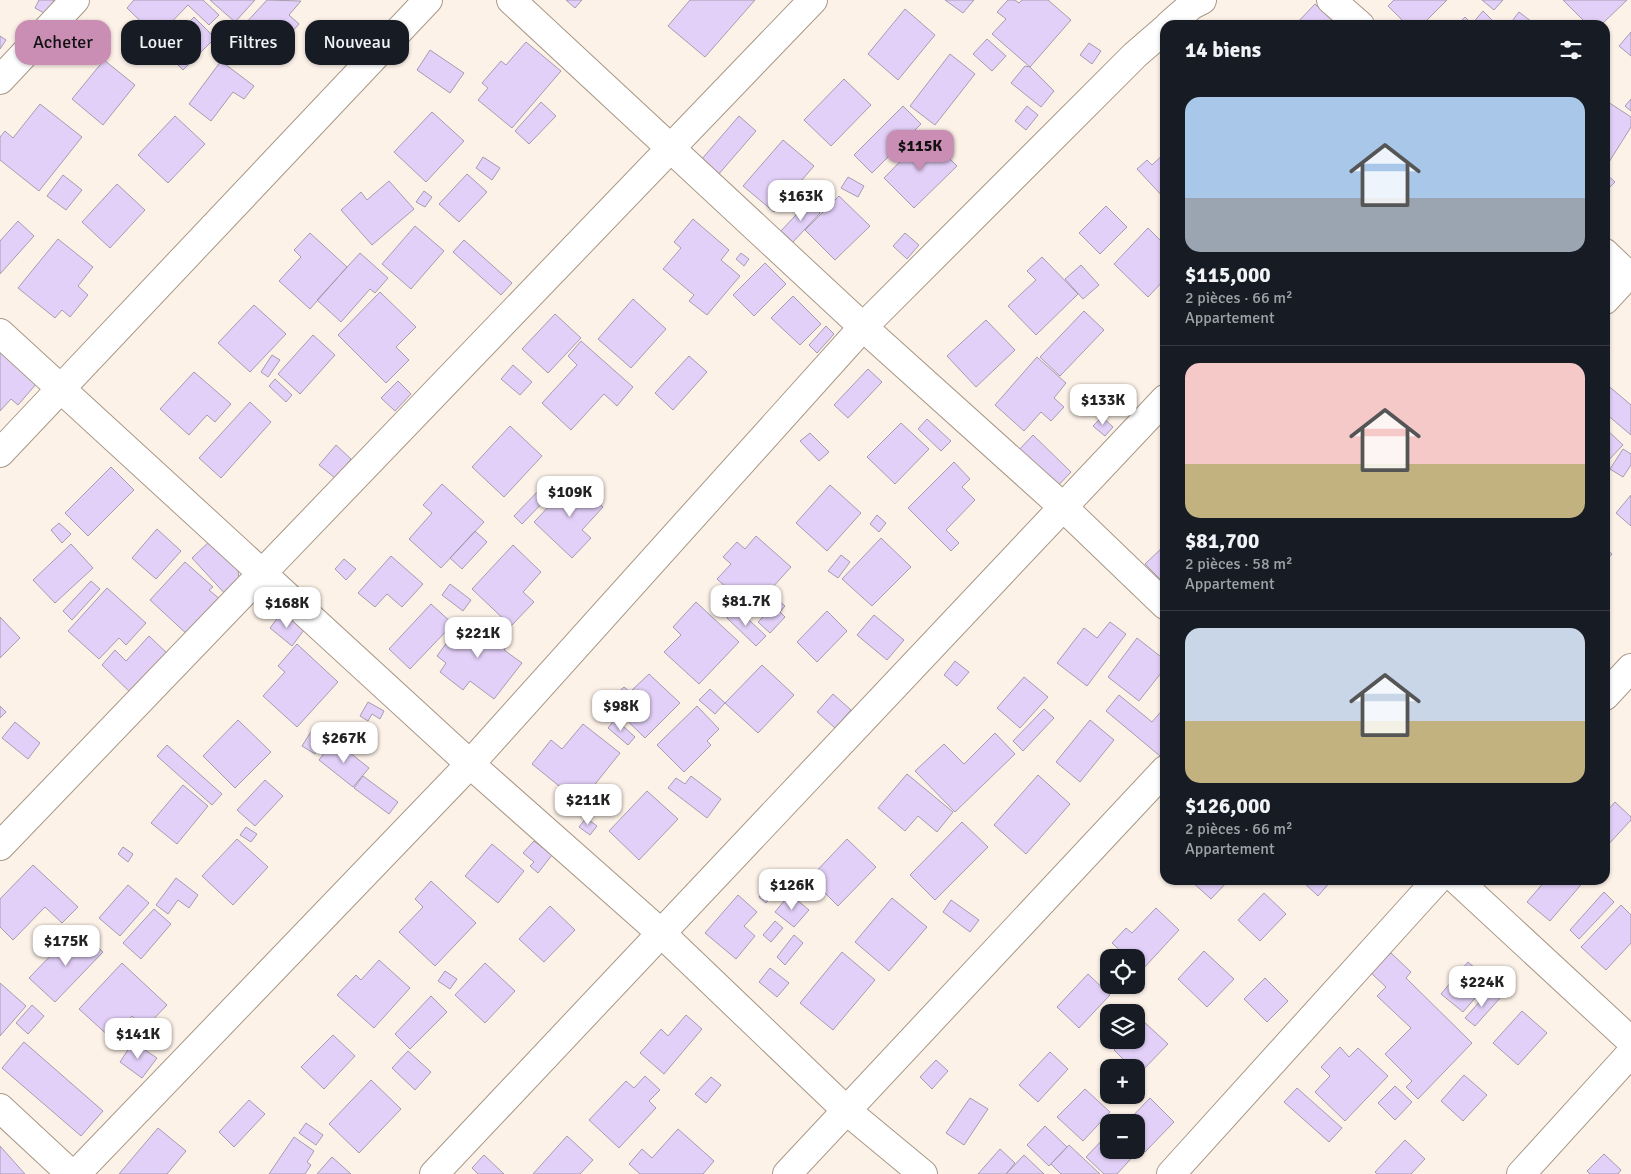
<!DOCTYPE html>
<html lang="fr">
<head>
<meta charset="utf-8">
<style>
  :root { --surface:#171b24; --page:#242831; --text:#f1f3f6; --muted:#9ea1a6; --line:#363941; --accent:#ca8db4 }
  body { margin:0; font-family:Signika,sans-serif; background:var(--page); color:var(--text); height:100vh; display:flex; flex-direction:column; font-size:19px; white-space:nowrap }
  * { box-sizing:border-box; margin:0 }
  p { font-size:16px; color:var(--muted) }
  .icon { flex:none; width:28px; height:28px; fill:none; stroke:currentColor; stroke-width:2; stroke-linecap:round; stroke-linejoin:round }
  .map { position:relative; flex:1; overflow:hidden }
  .side { position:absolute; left:1160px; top:20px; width:450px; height:865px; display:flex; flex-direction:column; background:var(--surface); border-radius:15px; box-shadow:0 1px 4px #0004 }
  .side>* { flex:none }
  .hud { position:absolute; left:15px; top:20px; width:475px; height:45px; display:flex; gap:10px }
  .fabs { position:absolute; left:1100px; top:949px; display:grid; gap:10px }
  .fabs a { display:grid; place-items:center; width:45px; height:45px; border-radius:10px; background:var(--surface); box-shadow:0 1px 4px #0004; font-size:25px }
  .price { position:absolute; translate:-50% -42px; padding:0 11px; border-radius:10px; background:#fff; color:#222; font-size:16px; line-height:32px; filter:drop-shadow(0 1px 2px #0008) }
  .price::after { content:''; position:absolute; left:50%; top:30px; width:15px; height:11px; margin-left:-8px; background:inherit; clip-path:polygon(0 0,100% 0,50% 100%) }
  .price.active { background:var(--accent); color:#111 }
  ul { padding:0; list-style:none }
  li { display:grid; align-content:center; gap:10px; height:265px; padding:0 25px }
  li+li { border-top:1px solid var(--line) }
  li span { display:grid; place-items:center; height:155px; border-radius:15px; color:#555 }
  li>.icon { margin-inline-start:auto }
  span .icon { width:90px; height:90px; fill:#fffc; stroke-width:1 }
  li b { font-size:21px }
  h2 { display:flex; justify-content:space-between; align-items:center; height:60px; padding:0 25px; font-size:21px }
  .pill { padding:0 18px; border-radius:15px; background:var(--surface); box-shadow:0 1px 4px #0004; font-size:18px; line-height:45px }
  .pill.active { background:var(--accent); color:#111 }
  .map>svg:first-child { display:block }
</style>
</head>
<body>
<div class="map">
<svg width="1631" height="1174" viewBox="0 0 1631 1174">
  <rect width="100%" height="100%" fill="#fdf2e8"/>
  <path fill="#e3d0f8" stroke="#a59cb0" d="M39 0H54L46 14 35 8Z
    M134 0H203L219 15 209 25 188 5 157 37 127 8Z
    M210 0H255L235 22Z
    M267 0 301 1 289 15 299 24 285 40 275 31 265 43 244 25Z
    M566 0H582L575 8Z
    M690 0H755L705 57 668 26Z
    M945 0H974L963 13Z
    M1008 0H1015L1019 3 1022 0H1048L1071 20 1030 67 992 34 1006 19 997 12Z
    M1394 0H1447L1422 25H1407L1388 6Z
    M1482 0H1503L1494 10Z
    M1563 0H1627L1601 25H1588Z
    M1315 4 1337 25H1295Z
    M905 9 935 35 898 80 868 54Z
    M1483 11 1496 24 1495 25H1457L1465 17 1472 24Z
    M1519 12 1536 25H1509Z
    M194 17 215 38 183 70 162 49Z
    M1631 32V56L1619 46Z
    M0 36 6 40 0 49Z
    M987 39 1006 56 992 71 973 54Z
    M526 42 561 71 512 128 478 100 488 88 482 83 501 61 506 65Z
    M1089 43 1101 51 1092 64 1080 55Z
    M430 50 464 73 450 93 417 70Z
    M950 54 975 74 935 125 910 106Z
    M104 60 135 85 103 125 72 99Z
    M221 61 254 86 244 99 233 92 211 121 189 104Z
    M1025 66 1030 67 1054 91 1041 107 1011 83Z
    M844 79 871 105 831 146 804 120Z
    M1631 99V111L1625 106Z
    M1605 100 1631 117V127L1609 162 1605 159Z
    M541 102 556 116 529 144 515 131Z
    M40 104 82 137 39 191 0 160V137L5 131 13 138Z
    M903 106 921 124 872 173 854 155Z
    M1027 106 1038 115 1026 130 1015 121Z
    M432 112 464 141 426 182 394 152Z
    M175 116 205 144 168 183 138 155Z
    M739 116 756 131 718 175 701 160Z
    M926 135 957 166 914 208 884 178Z
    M783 140 814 166 774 212 743 186Z
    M1165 153V199L1137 169 1147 160 1152 165Z
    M483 157 500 168 492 180 476 168Z
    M1605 173 1615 182 1605 192Z
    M467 174 487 192 459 222 439 204Z
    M63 175 82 190 66 210 47 196Z
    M848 177 864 186 858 197 841 188Z
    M389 181 414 209 372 245 341 210 361 192 367 200Z
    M117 184 145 210 110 248 82 222Z
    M424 191 432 197 425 207 416 202Z
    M839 196 870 226 835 260 805 230Z
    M808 202 820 213 793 242 781 231Z
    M1106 206 1127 227 1100 254 1079 233Z
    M693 219 729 250 721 260 740 276 707 315 689 301 694 295 663 269 681 248 674 242Z
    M18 221 34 236 0 274V241Z
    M415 226 444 251 411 289 382 264Z
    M1148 228 1165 245V279L1148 297 1114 264Z
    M310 233 347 267 310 309 279 281 301 257 294 250Z
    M905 233 919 245 907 259 893 246Z
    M58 239 93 267 78 286 88 295 70 317 62 310 55 318 18 288Z
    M464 240 512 283 501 295 453 252Z
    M360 253 388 278 375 293 370 289 341 322 317 300Z
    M741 253 749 259 744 266 736 259Z
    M1042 257 1078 294 1036 335 1008 306 1036 280 1027 271Z
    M765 263 786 284 754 316 733 295Z
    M1081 265 1099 285 1083 299 1065 279Z
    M380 292 416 327 396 347 409 360 386 383 338 335Z
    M793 296 821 324 800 345 771 318Z
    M633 299 666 329 631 368 598 339Z
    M254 305 286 334 250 372 218 343Z
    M1084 311 1104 330 1060 376 1040 357Z
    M555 314 581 338 548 373 522 349Z
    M986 320 1015 350 976 387 947 356Z
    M826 326 834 334 817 353 809 345Z
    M313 335 335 355 300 394 278 374Z
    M581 341 633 387 617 406 604 394 571 430 542 403 577 365 568 356Z
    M0 350 37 383 18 405 11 399 0 411Z
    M272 355 280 360 268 377 261 372Z
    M689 356 707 372 673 410 655 393Z
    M1037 357 1066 383 1054 398 1064 407 1051 421 1041 412 1024 431 995 405Z
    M513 365 532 382 520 395 501 379Z
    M868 369 882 382 848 418 834 405Z
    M194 372 231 404 215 422 207 415 189 435 160 409Z
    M275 379 292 395 286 402 269 386Z
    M398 381 411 394 395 411 381 398Z
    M1605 383 1631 405V435L1605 413Z
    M250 402 271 422 221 478 199 458Z
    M1102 417 1113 427 1105 436 1093 426Z
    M927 419 951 441 941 451 918 429Z
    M901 423 929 449 895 484 867 457Z
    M510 426 542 456 504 497 472 467Z
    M1605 428 1623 445 1605 464Z
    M810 433 829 452 819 461 800 441Z
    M1033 435 1071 472 1054 490 1016 453Z
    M336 445 351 459 335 478 319 465Z
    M1623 449 1631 454V465L1623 477 1610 469Z
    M954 462 970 479 962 487 975 500 946 530 959 543 951 551 908 508Z
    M111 467 134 490 88 536 65 513Z
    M574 480 603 507 582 530 591 538 572 558 534 522Z
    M442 484 484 522 441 568 409 539 432 513 423 505Z
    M830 485 861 513 827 551 796 523Z
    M540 489 548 497 522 524 514 516Z
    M1631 495V526L1616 513Z
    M877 515 886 523 879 532 870 524Z
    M59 523 71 534 62 543 51 530Z
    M157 529 181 551 156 579 132 558Z
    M475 531 487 542 462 569 450 558Z
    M756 536 791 567 752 610 717 579 731 564 723 557 737 542 745 549Z
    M881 538 911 567 872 606 842 579Z
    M212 539 238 566 239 585 228 597 192 558Z
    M71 544 93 568 55 603 33 580Z
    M513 545 541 572 523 592 534 602 511 626 472 589Z
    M1165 545V578L1162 581 1145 564Z
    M1605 548 1612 554 1605 562Z
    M841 555 850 562 838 578 828 571Z
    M391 556 423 584 402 607 387 594 375 607 358 593Z
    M344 559 356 569 346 580 335 569Z
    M185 562 213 587 209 590 221 600 189 636 150 600Z
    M91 581 100 589 72 620 63 611Z
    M450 584 471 600 463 611 442 595Z
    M107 588 146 623 126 645 119 638 99 659 68 631Z
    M777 599 785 606 780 612 785 617 770 633 758 622 764 616 757 610 767 600 771 604Z
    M696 602 739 642 699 684 664 652 681 635 673 627Z
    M431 604 453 624 410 669 389 649Z
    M736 608 766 636 756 646 727 618Z
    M827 611 847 631 817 662 797 642Z
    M282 612 304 630 292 646 270 628Z
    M874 615 904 640 887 660 857 635Z
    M0 617 20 638 0 658Z
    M464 619 483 633 488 627 509 643 504 650 522 663 494 699 470 681 463 690 440 672 446 663 437 656Z
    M1110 622 1126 634 1087 686 1057 663 1084 628 1097 638Z
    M149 636 171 657 134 696 102 665 115 650 126 661Z
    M1137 638 1165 660V668L1139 701 1108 677Z
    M297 644 338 682 297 727 263 696 285 672 278 666Z
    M955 661 969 672 957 686 944 675Z
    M762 665 794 695 758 733 725 703Z
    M649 674 680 703 645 738 608 702 624 687 630 692Z
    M1024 677 1048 697 1020 728 997 708Z
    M710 689 725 703 715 714 699 700Z
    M833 694 851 710 835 728 817 712Z
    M1119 695 1152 722 1165 707V749L1160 756 1106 711Z
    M368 702 384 711 380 719 372 714 368 721 360 716Z
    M0 706 6 712 0 718Z
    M697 706 719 729 707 741 711 745 684 772 657 745Z
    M1044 709 1054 718 1023 751 1013 741Z
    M615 719 635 737 628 745 608 728Z
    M238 720 271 752 235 788 203 756Z
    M1090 720 1114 740 1080 782 1056 762Z
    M15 722 40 743 28 759 2 738Z
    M583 724 620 753 580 803 532 764 551 740 562 749Z
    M314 727 327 736 315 754 302 746Z
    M995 733 1015 754 955 812 915 771 944 744 964 764Z
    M334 740 369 768 353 787 319 760Z
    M167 745 222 794 212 805 157 756Z
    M907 774 953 812 937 832 918 816 905 831 878 808Z
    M1038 775 1070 804 1026 854 994 825Z
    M363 776 398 802 389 814 354 788Z
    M691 776 721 799 707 818 668 788 676 778 685 784Z
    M265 780 283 796 255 826 237 810Z
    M183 785 208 806 177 844 151 823Z
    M647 791 678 819 639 860 609 831Z
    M1615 802 1631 817V820L1606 847 1605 846V813Z
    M586 818 597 826 590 835 579 827Z
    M962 822 988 847 935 900 910 875Z
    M246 827 257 834 251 842 240 835Z
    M237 839 268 867 233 905 202 876Z
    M847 839 876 867 838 906 810 878Z
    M534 841 552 855 538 873 530 866 534 862 523 853Z
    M492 844 524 871 498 903 465 876Z
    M123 847 133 854 128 862 118 854Z
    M33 865 78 907 62 923 45 907 13 940 0 927V899Z
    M176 878 198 895 189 908 178 900 168 914 156 905Z
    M774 878 782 884 766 903 759 897Z
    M1190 880H1229L1211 899Z
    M1301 880H1332L1318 896Z
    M1546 880H1585L1550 921 1527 902Z
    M431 881 476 923 435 966 399 932 423 907 415 899Z
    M128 885 149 903 120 936 99 918Z
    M1604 892 1614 902 1579 939 1570 930Z
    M1264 893 1286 914 1260 941 1238 920Z
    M790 894 809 910 794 927 775 912Z
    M738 895 757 912 744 926 755 936 736 959 705 933Z
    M892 898 927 927 889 971 855 942Z
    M951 900 979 920 970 932 943 912Z
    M1621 905 1631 915V943L1606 970 1581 947Z
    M550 906 575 930 544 962 519 939Z
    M1156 908 1179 930 1142 970 1136 965V958H1128L1112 943 1126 928 1132 933Z
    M154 909 171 924 141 959 123 943Z
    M775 921 783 928 771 942 763 935Z
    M83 933 103 952 55 1002 29 978 57 949 63 954Z
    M794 935 803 943 785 965 777 957Z
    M1204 951 1234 979 1207 1007 1178 979Z
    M842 952 875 980 833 1030 800 1003Z
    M1391 953 1411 972 1406 978 1472 1043 1418 1099 1406 1087 1412 1081 1385 1054 1411 1028 1377 996 1386 987 1371 973Z
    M379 960 410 988 374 1028 337 995 356 975 361 980Z
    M1468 962 1490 981 1463 1012 1441 994Z
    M122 963 167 1005 145 1028 132 1016 112 1039 79 1009Z
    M485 963 515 991 485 1023 455 995Z
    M770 968 789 983 777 997 759 982Z
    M445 971 457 979 450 989 438 981Z
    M1088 974 1110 995 1079 1028 1057 1007Z
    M1265 978 1288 1001 1267 1022 1244 999Z
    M0 983 26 1006 0 1036Z
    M1490 990 1500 998 1475 1026 1465 1018Z
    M431 996 447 1012 410 1049 395 1034Z
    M32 1005 44 1016 28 1034 16 1023Z
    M1522 1011 1547 1033 1518 1065 1493 1043Z
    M686 1015 702 1029 664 1074 640 1053 661 1029 668 1036Z
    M1142 1020 1168 1044 1139 1074 1136 1071V1068H1132L1114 1050 1124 1040H1136V1026Z
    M333 1035 355 1056 324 1089 301 1067Z
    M24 1042 103 1111 81 1136 2 1068Z
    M133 1042 157 1058 142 1078 120 1062Z
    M1340 1047 1349 1057 1358 1048 1388 1076 1345 1121 1315 1092 1330 1076 1321 1067Z
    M408 1051 431 1072 415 1090 392 1068Z
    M1050 1052 1068 1069 1038 1102 1019 1085Z
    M936 1060 948 1071 932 1089 920 1077Z
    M1464 1075 1487 1095 1463 1121 1441 1101Z
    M645 1076 660 1090 649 1101 656 1108 619 1148 589 1120 626 1081 634 1088Z
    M711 1077 721 1085 706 1103 695 1094Z
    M371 1080 401 1109 359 1153 329 1124Z
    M1395 1086 1412 1102 1395 1120 1378 1103Z
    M1297 1088 1342 1128 1329 1142 1284 1102Z
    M1085 1089 1110 1112 1083 1141 1057 1117Z
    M970 1098 988 1109 964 1145 946 1133Z
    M1150 1098 1174 1122 1145 1152 1136 1143V1122H1127Z
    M249 1100 265 1114 234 1147 219 1132Z
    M306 1123 323 1135 316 1145 299 1133Z
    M1045 1126 1067 1147 1049 1166 1027 1145Z
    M158 1128 186 1151 167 1174H119Z
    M678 1129 714 1161 703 1174H640L629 1164 642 1149 652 1158Z
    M1109 1133V1150L1138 1151 1117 1174H1104L1086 1157Z
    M567 1136 593 1160 580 1174H533Z
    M294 1137 314 1151 307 1162 311 1165 305 1174H269Z
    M1405 1140 1425 1159 1411 1174H1377L1375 1172Z
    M1069 1145 1100 1174H1061L1051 1164Z
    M0 1146 25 1174H0Z
    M1000 1149 1015 1163 1006 1174H978Z
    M1604 1154 1621 1170 1618 1174H1590L1587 1171Z
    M484 1155 504 1174H478L472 1168Z
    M1024 1155 1044 1174H1006Z
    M332 1157 351 1174H317Z"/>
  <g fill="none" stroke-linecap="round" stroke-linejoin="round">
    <g stroke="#a89887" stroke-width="30">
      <path id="minor" d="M511 0 863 327 1063 507 1165 605
        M1331 0 1360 25
        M1169 25 1192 5 1202 0
        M0 80 75 0
        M1605 253 1631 278
        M1605 300 1628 275
        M0 333 470 764 661 933 847 1111 923 1174
        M0 453 428 0
        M1605 696 1631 668
        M0 846 813 0
        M1457 880 1631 1041
        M0 1108 71 1174
        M76 1174 470 764 863 327 1135 55 1165 29
        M434 1174 1165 399
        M787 1174 1165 770
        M1171 1174 1437 880
        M1521 1174 1631 1053"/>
    </g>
    <use href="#minor" stroke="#fff" stroke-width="28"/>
  </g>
</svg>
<div class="fabs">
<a><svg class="icon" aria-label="locate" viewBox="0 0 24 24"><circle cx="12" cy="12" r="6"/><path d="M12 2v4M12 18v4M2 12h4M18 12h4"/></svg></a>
<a><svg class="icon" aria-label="layers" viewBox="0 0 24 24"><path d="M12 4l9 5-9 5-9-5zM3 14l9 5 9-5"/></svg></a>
<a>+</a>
<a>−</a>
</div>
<b class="price active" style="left:920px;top:172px">$115K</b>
<b class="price" style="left:801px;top:222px">$163K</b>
<b class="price" style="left:1103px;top:426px">$133K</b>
<b class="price" style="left:570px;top:518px">$109K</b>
<b class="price" style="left:746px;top:627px">$81.7K</b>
<b class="price" style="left:287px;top:629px">$168K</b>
<b class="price" style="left:478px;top:659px">$221K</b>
<b class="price" style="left:621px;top:732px">$98K</b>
<b class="price" style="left:344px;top:764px">$267K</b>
<b class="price" style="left:588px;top:826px">$211K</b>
<b class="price" style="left:792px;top:911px">$126K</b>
<b class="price" style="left:66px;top:967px">$175K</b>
<b class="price" style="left:1482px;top:1008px">$224K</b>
<b class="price" style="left:138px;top:1060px">$141K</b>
<div class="hud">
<a class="pill active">Acheter</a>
<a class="pill">Louer</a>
<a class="pill">Filtres</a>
<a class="pill">Nouveau</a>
</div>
<section class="side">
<h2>14 biens<svg class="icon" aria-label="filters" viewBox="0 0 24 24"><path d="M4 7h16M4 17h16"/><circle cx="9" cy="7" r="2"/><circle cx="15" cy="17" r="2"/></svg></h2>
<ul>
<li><span style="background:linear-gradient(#a9c7e8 65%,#9aa5b1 0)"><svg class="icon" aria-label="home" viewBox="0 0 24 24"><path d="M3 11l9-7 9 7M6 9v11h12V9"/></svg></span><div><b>$115,000</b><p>2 pièces · 66 m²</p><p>Appartement</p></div></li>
<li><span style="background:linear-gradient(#f6c9c9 65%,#c2b280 0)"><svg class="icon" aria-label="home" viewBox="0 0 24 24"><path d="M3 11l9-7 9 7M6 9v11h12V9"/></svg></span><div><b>$81,700</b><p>2 pièces · 58 m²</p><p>Appartement</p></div></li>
<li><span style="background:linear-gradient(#c9d6e8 60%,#c2b280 0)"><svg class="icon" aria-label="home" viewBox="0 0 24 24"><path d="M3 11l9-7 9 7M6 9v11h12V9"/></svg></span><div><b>$126,000</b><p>2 pièces · 66 m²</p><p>Appartement</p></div></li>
</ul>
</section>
</div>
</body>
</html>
